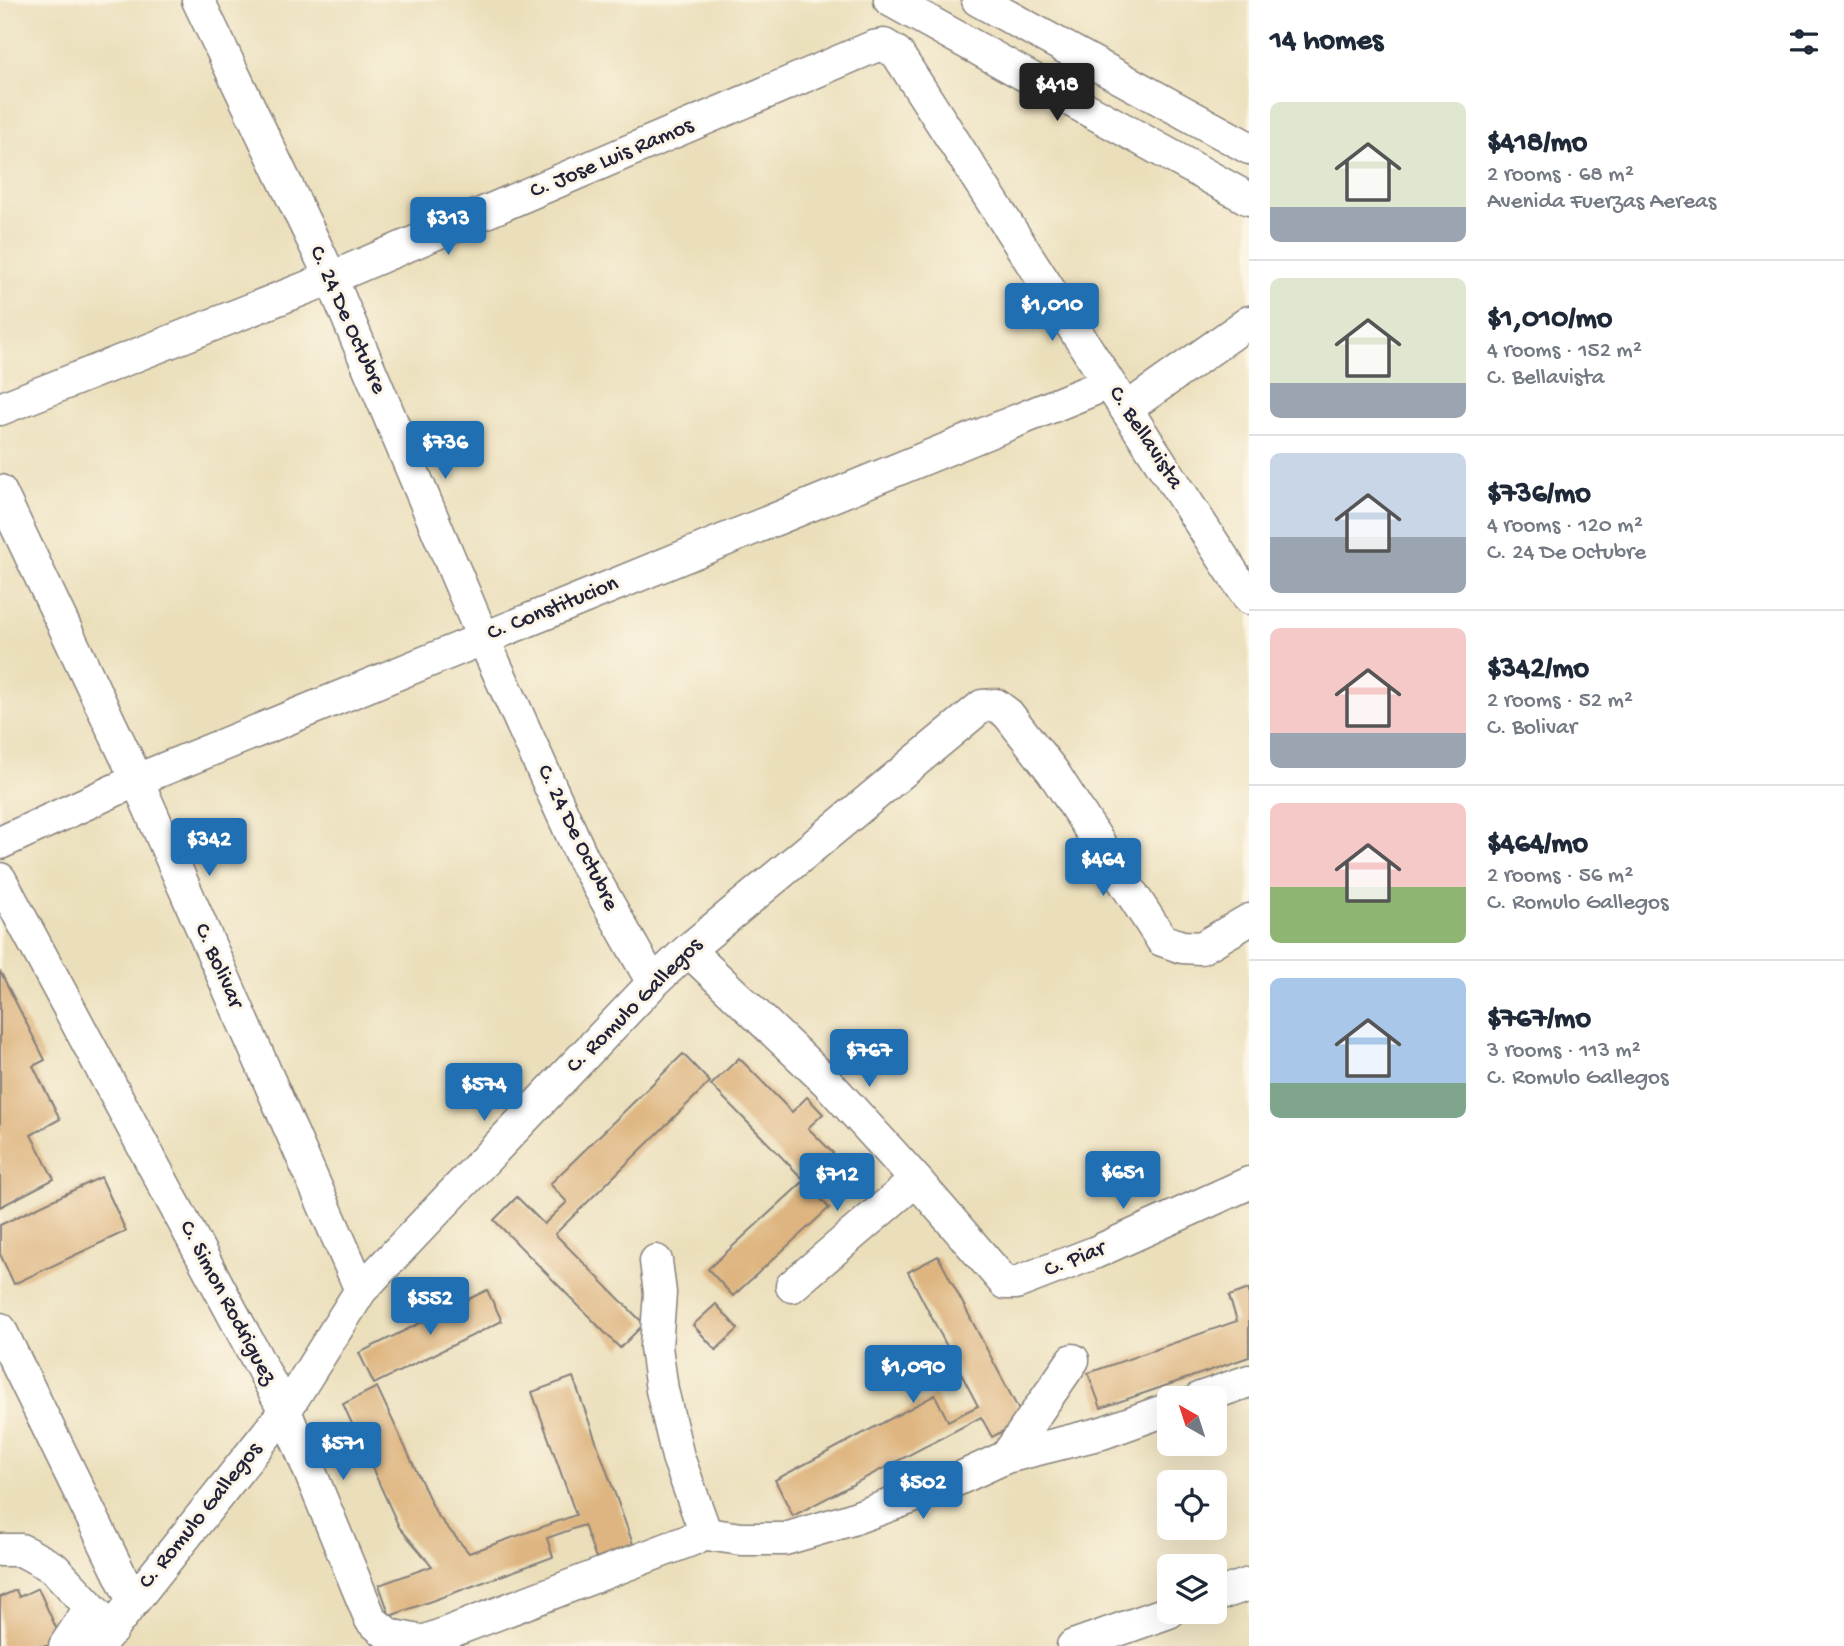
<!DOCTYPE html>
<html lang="en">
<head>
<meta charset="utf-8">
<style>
  :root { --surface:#fff; --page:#f2f2f3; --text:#1f2937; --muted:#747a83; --line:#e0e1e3; --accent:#1f6fb2 }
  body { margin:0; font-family:"Gochi Hand",sans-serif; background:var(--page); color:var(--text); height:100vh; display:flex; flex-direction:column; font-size:26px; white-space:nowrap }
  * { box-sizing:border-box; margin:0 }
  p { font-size:23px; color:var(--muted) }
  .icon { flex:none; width:38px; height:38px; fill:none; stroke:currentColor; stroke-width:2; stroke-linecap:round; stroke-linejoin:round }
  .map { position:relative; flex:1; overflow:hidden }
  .sheet { display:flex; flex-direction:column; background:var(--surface); width:595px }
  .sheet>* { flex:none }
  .needle { width:46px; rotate:321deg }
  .controls { position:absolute; left:1157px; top:1386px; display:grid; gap:14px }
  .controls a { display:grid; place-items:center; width:70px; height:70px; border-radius:10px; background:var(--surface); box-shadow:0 7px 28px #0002; font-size:35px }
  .price { position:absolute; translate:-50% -60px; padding:0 16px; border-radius:7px; background:var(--accent); color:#fff; font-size:23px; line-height:46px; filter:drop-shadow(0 2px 4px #0008) }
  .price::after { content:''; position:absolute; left:50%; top:42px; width:21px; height:16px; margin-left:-10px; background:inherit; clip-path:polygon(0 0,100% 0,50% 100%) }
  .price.on { background:#222; color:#fff }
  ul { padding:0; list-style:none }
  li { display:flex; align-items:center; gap:21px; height:175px; padding:0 21px }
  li+li { border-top:2px solid var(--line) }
  li span { display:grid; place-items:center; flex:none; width:196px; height:140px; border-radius:10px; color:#555 }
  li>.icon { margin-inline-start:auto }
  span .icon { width:84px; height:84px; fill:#fffc; stroke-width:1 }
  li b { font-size:30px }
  h2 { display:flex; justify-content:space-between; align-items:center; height:84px; padding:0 21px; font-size:30px }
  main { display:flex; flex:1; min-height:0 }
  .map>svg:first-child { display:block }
</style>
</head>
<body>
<main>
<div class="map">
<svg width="1249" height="1646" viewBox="0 0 1249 1646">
  <rect width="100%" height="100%" fill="#fcf5e5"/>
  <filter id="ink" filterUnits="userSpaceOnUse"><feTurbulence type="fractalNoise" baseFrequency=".0143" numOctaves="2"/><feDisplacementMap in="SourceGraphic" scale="14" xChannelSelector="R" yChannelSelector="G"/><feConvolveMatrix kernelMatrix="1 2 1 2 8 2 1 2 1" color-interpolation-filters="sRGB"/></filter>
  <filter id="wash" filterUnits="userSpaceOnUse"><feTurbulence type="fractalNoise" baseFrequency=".00686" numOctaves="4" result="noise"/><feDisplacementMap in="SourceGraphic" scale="28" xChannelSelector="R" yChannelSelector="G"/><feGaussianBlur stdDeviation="1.57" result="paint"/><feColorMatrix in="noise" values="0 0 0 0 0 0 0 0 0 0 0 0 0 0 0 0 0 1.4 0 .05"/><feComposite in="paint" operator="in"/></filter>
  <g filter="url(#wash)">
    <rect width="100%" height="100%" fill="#ebdfbb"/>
    <g id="blocks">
      <path fill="#deb580" d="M0 971 45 1060 33 1066 60 1119 31 1135 54 1179 0 1207Z
        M683 1054 710 1082 555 1234 644 1324 620 1348 494 1220 517 1197 544 1224 567 1202 550 1184Z
        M739 1058 792 1112 807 1097 823 1114 808 1128 833 1153 805 1181 711 1085Z
        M101 1177 126 1231 14 1284 0 1254V1225Z
        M804 1181 829 1208 733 1296 708 1269Z
        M938 1256 1024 1420 992 1437 981 1417 793 1516 775 1480 935 1395 948 1421 978 1406 908 1272Z
        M1249 1289V1357L1101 1408 1088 1373 1237 1321 1229 1296Z
        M487 1290 502 1321 374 1384 359 1353Z
        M716 1304 738 1329 716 1350 693 1325Z
        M573 1377 633 1544 596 1558 584 1525 547 1538 553 1557 390 1616 379 1585 432 1566 399 1527 343 1404 377 1387 437 1515 469 1553 576 1515 532 1392Z
        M38 1588 62 1641 52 1646H0V1597L16 1590 19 1597Z"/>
    </g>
  </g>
  <g filter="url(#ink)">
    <use href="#blocks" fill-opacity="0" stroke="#86807b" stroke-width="2"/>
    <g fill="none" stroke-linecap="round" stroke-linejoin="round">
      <g stroke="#86807b" stroke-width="35">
        <path id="minor" d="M198 0 331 278 483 638 582 857 653 983
          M890 0 1249 199
          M978 0 1249 148
          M0 409 331 278 873 47 884 45 897 53 1109 383 1249 598
          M1126 409 1249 322
          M0 491 137 780 361 1290
          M0 843 137 780 1109 383
          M0 879 285 1411 371 1620 389 1635 423 1642 696 1538 703 1526 678 1457 662 1390 656 1347 660 1293 656 1261
          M688 950 827 1082 916 1180 1005 1283H1016L1094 1253 1249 1183
          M792 1286 916 1180
          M0 1329 133 1601
          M1200 1398 1249 1381
          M1006 1457 1102 1433 1169 1409
          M700 1533 741 1539H785L849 1520 943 1486 1006 1457 1073 1360
          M0 1550H21L54 1568 112 1630
          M1214 1596 1249 1584
          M65 1646 90 1608
          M98 1646 285 1411 361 1290 653 983 688 950 982 706 996 705 1008 714 1053 772 1162 940 1182 947 1201 948 1249 920
          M1073 1646 1169 1612"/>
      </g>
      <use href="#minor" stroke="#fff" stroke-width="32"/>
    </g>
  </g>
  <g text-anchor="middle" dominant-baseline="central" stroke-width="6" stroke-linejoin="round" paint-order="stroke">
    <g font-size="23" fill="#22223b" stroke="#fcf5e5">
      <text transform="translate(612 159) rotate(-23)">C. Jose Luis Ramos</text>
      <text transform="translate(347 320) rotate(66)">C. 24 De Octubre</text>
      <text transform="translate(1145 438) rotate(57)">C. Bellavista</text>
      <text transform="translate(553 609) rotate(-22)">C. Constitucion</text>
      <text transform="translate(577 838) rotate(64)">C. 24 De Octubre</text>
      <text transform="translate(218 966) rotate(66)">C. Bolivar</text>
      <text transform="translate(635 1006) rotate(-45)">C. Romulo Gallegos</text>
      <text transform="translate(1075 1260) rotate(-22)">C. Piar</text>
      <text transform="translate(227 1303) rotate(62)">C. Simon Rodriguez</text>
      <text transform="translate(201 1516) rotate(-51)">C. Romulo Gallegos</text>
    </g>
  </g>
</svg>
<div class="controls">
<a><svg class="needle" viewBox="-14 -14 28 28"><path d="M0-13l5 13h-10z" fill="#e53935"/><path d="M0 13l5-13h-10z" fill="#747a83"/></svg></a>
<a><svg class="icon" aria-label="locate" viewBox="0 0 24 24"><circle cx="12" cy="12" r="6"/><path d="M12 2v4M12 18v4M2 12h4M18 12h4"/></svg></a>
<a><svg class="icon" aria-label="layers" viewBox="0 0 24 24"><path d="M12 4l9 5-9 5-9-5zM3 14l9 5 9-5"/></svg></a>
</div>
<b class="price on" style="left:1057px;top:123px">$418</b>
<b class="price" style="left:448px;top:257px">$313</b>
<b class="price" style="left:1052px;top:343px">$1,010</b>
<b class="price" style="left:445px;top:481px">$736</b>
<b class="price" style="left:209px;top:878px">$342</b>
<b class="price" style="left:1103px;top:898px">$464</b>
<b class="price" style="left:869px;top:1089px">$767</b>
<b class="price" style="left:484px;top:1123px">$574</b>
<b class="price" style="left:1123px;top:1211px">$651</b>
<b class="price" style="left:837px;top:1213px">$712</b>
<b class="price" style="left:430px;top:1337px">$552</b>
<b class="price" style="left:913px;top:1405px">$1,090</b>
<b class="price" style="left:343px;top:1482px">$571</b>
<b class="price" style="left:923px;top:1521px">$502</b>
</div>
<section class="sheet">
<h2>14 homes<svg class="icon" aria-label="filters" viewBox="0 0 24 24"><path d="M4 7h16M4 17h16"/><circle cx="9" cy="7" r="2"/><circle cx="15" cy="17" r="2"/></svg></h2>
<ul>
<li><span style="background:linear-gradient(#dfe7d0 75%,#9aa5b1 0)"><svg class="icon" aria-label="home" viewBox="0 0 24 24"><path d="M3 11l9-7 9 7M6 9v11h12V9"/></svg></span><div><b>$418/mo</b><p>2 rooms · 68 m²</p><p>Avenida Fuerzas Aereas</p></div></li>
<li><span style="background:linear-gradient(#dfe7d0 75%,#9aa5b1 0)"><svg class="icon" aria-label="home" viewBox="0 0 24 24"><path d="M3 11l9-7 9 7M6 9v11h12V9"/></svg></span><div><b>$1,010/mo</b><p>4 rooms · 152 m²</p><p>C. Bellavista</p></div></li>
<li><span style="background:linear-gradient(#c9d6e8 60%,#9aa5b1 0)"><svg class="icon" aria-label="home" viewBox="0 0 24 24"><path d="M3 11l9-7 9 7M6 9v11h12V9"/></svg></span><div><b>$736/mo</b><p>4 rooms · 120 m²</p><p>C. 24 De Octubre</p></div></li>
<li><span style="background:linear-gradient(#f6c9c9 75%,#9aa5b1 0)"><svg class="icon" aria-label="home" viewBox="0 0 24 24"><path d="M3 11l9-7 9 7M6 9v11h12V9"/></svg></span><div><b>$342/mo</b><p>2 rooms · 52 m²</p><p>C. Bolivar</p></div></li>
<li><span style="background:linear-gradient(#f6c9c9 60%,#8fb573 0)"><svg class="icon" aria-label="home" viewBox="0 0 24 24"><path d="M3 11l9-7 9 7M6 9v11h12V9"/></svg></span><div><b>$464/mo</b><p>2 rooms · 56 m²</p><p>C. Romulo Gallegos</p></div></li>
<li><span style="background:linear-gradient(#a9c7e8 75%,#7fa58c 0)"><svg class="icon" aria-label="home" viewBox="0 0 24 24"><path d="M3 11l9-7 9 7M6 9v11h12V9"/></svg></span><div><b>$767/mo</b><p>3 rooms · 113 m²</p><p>C. Romulo Gallegos</p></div></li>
</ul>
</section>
</main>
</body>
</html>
